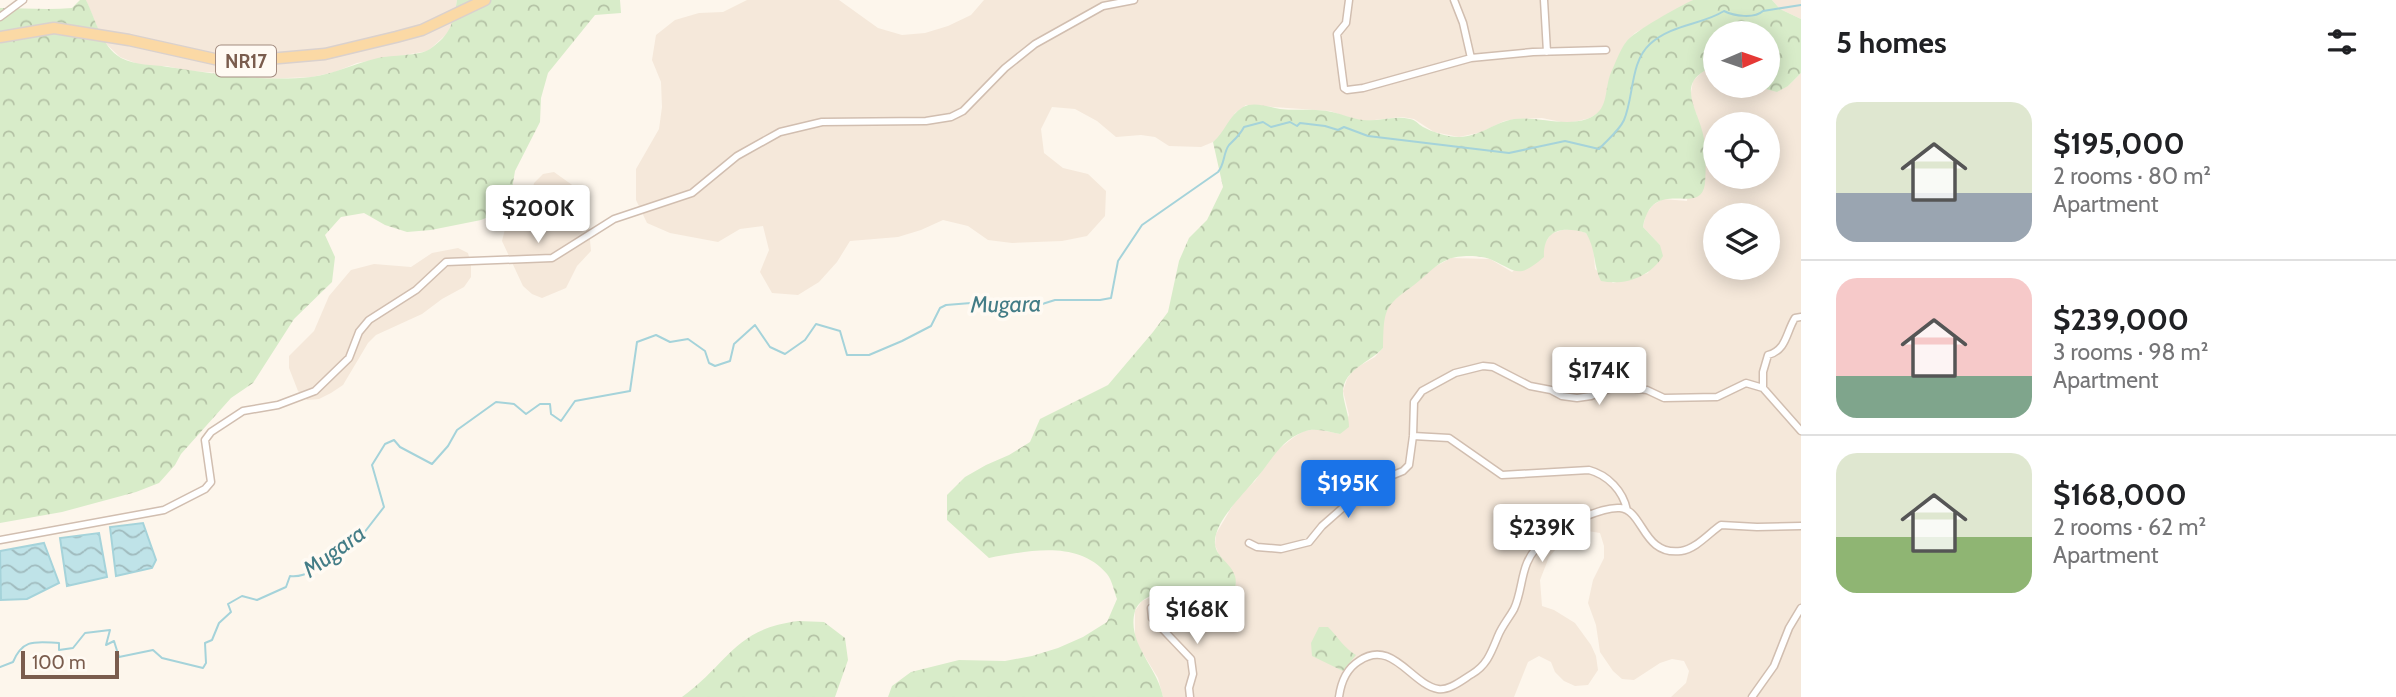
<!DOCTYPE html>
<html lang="en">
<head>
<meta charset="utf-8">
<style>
  :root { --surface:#fff; --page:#f6f6f6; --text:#202124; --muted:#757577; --line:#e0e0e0; --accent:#1a73e8 }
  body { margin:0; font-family:Cabin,sans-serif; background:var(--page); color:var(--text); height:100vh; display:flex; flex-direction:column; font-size:26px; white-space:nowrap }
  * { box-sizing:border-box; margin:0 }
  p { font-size:23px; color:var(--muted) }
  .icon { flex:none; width:38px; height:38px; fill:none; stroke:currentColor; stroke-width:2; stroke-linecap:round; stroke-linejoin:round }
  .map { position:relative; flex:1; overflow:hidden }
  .panel { display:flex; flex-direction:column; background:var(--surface); width:595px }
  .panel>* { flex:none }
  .needle { width:46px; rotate:88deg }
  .buttons { position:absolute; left:1703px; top:21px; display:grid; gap:14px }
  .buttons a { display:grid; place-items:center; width:77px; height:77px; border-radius:50%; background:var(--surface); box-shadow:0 4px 18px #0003; font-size:35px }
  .scale { position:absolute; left:21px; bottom:18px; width:98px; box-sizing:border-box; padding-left:7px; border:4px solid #7a5c4d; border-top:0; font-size:19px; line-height:24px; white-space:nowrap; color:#7a5c4d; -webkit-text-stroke:5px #fffaf3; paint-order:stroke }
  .price { position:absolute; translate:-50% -60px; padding:0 16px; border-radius:7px; background:#fff; color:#222; font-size:23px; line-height:46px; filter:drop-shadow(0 2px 4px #0008) }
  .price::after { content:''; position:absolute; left:50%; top:42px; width:21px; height:16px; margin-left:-10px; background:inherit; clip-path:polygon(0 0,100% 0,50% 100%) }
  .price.active { background:var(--accent); color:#fff }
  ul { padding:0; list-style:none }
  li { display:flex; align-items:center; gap:21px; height:175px; padding:0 35px }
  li+li { border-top:2px solid var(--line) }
  li span { display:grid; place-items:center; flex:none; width:196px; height:140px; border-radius:21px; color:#555 }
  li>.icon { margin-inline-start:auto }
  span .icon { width:84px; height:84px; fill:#fffc; stroke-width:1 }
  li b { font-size:30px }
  h2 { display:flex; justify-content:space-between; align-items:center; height:84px; padding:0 35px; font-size:30px }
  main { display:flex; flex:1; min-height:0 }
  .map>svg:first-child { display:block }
</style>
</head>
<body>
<main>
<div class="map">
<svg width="1801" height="697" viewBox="0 0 1801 697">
  <defs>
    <pattern id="forest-crowns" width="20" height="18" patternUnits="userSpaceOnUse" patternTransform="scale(1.75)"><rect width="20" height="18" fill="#d8ecc9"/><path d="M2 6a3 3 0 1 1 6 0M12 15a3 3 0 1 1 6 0" fill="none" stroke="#b4c2a5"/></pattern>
    <pattern id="water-waves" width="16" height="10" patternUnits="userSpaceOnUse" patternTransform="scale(1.75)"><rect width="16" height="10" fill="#bfe3e8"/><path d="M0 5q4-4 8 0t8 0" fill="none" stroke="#a0bbbe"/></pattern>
  </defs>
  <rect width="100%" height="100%" fill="#fdf6ec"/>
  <path fill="#f5e8da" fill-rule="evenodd" d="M86 0H457L452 29 428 51 357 63 335 72 312 77 262 79 237 74 190 71 166 66H143L120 57 103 41Z
    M747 0H839L878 28 902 35 925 33 948 26 971 15 984 0H1693L1635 33 1626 42 1610 76 1607 100 1601 111 1590 118 1578 121 1566 123 1542 118 1517 119 1504 121 1482 132 1459 137 1434 132 1414 119 1402 117 1365 121 1353 119 1330 111 1246 105 1235 113 1223 134 1213 142 1201 147 1169 146 1155 137 1141 135 1116 137 1097 121 1075 109 1052 107 1041 129 1044 153 1063 168 1088 174 1106 191 1105 216 1087 236 1062 241 1012 243 988 240 968 226 943 220 921 230 898 237 850 241 837 262 819 282 798 295 772 293 760 272 769 250 763 226 740 229 718 242 670 233 647 223 636 200V169L659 129 662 107 661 82 652 60 656 35 675 20 699 13 723 12Z
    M1772 0H1801V19L1780 9Z
    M1715 66V86H1763L1766 89 1788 86 1801 73V697H1671L1686 683 1689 671 1684 661 1672 659 1660 663 1634 680 1622 679 1613 671 1600 652 1596 625 1588 603 1593 580 1604 558V546L1600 533 1588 531 1576 532 1566 538 1549 557 1540 580 1542 606 1554 610 1575 623 1591 645 1596 656 1598 670 1588 685 1575 686 1564 681 1555 672 1551 662 1539 656 1528 662 1514 697H1163L1158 678 1139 647 1135 636V611L1142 601 1160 594 1171 597 1180 606 1191 629 1221 618 1236 586 1234 574 1219 555 1215 545 1216 534 1237 498 1255 481 1275 452 1294 437 1304 431 1316 429 1340 434 1349 415 1343 391 1347 379 1354 369 1375 357 1383 348 1382 324 1385 313 1391 303 1429 270 1451 258 1490 259 1512 272 1544 245 1551 234 1562 230 1574 229 1586 233 1593 244 1595 269 1613 283 1648 273 1660 245 1643 227 1646 214 1653 205 1663 199 1687 201 1697 115 1691 104V92L1693 81 1702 72ZM1715 124H1768V177H1715ZM1715 215H1768V268H1715Z
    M554 172 575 187 582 198 587 209 591 251 577 266 566 288 542 298 532 294 523 286 502 241 505 229 531 207V195L534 183 543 174Z
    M458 248 468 253 471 264V277L464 287 442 299 422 314 376 335 368 343 343 385 331 393 319 399 307 400 298 391 289 368V356L314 331 329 296 351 270 374 264 411 267 432 253Z"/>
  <path fill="url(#forest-crowns)" d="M80 0H86C96 20 101 46 121 58 137 66 151 64 168 67 215 74 264 82 311 77 335 74 355 63 378 58 391 55 420 56 430 49 451 34 453 24 457 0H620L621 13 595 15 548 73 541 98 540 122 515 171 510 201 502 211 481 220 431 230 407 232 385 225 364 213 341 217 325 235 335 257 332 282 294 319 253 383 231 398 181 454 175 465 159 483 136 492 62 512 0 523V8C24 8 48 10 72 8Z
    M1693 0H1772L1780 9 1801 19V73L1788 86 1777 92 1766 89 1763 86H1768V33H1715V66C1671 82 1700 110 1704 139 1706 153 1706 170 1705 183 1701 219 1653 174 1643 227L1660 245 1663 256C1650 277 1625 286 1601 281 1593 265 1596 249 1586 233 1563 226 1543 229 1544 257 1518 279 1518 272 1492 260 1482 255 1459 255 1449 259 1434 265 1426 276 1414 285 1383 307 1384 310 1383 348 1371 362 1342 370 1343 393 1344 404 1349 415 1349 427L1340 434C1328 432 1315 427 1303 432 1279 441 1270 464 1254 481 1242 496 1213 523 1215 544 1216 557 1231 563 1235 576 1240 593 1221 631 1201 631 1198 631 1194 630 1191 629 1183 612 1174 587 1150 596 1144 599 1137 604 1135 611 1126 643 1158 667 1163 697H888L892 686 911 672 959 660 1005 661 1032 656 1058 648 1083 637 1107 622 1117 599C1114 591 1112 580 1107 574 1078 539 1027 551 989 558L947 520V495L965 477 986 465 1009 455 1030 442 1040 419 1108 385 1153 332 1168 312 1179 261 1189 238 1207 220 1223 187 1213 142C1225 132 1229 115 1243 107 1254 101 1268 107 1280 109 1297 111 1315 108 1332 112 1343 114 1352 119 1363 120 1379 122 1394 115 1410 119 1416 120 1418 124 1423 127 1432 132 1448 137 1459 137 1479 137 1495 122 1514 119 1539 116 1563 127 1587 119 1609 111 1604 93 1610 75 1614 66 1620 50 1626 42 1634 31 1680 6 1693 0Z
    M798 621 824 622 845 638 848 660 835 697H682C729 663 734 629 798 621Z
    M1319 627H1328C1338 637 1344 648 1356 655L1343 671 1312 656 1311 643Z"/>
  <path fill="url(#water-waves)" stroke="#a5d3da" stroke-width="2" d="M143 523 156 560 152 568 116 576 110 527Z
    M99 533 107 577 67 586 60 538Z
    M44 543 59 583 27 599 1 600 0 551Z"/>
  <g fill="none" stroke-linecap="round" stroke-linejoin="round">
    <path stroke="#a5d3da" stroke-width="2" d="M0 667 13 662C23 638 36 642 59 643V650L73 648 85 633 110 630 106 645 114 641 119 657 153 650 162 658 203 668 206 663 205 643 212 640 219 623 231 612 228 604 242 596 257 600 286 587 290 576C310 578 320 564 333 550 338 545 345 541 352 537L360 538 384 507 372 465 385 444 394 440 400 447 432 464 448 446 457 430 496 402 514 404 526 414 540 404H550L551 414 561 421 575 401 630 391 637 342 656 335 670 342 688 339 705 351 709 363 715 366 730 361 734 344 755 325 770 347 785 354 805 340 816 324 840 331 847 355H869L902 341 931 326 940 308 946 305 996 301 1014 307 1039 305 1055 300H1100L1111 298 1118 261 1142 225 1218 172C1225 164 1223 153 1229 145 1235 139 1240 135 1244 127L1263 122 1271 127 1290 122 1297 126 1300 123 1325 126 1338 130 1344 127 1368 136 1509 153 1565 141 1599 149C1607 140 1619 131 1624 120 1634 97 1630 62 1650 44 1672 24 1702 25 1724 11 1734 16 1754 19 1763 11L1801 5"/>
    <g stroke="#d1beb0" stroke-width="9">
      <path id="street" d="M1349 0 1346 23 1337 34 1344 88 1347 90 1363 88 1471 58 1463 23 1454 0
        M1544 0 1547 52
        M0 17 23 0
        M1471 58 1533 52 1606 50
        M1763 388V372L1768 355C1787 350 1786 332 1795 318L1801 317
        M1413 436 1449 438 1502 475 1589 470C1608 475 1623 491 1627 510
        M0 540 164 510 205 489 211 482 205 440 211 432 243 411 278 405 315 391 349 358 359 332 369 320 416 290 446 262 552 258 614 219 692 193 737 156 780 132 822 122 926 121 951 117 963 111 1005 68 1035 44 1103 6 1134 0
        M1249 543 1257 547 1281 549 1309 542 1322 526 1347 504 1376 482 1403 471 1409 465 1413 436 1414 402 1422 391 1455 373 1483 366 1493 367 1530 386 1551 390 1562 396 1577 398 1591 396 1611 388H1630L1647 390 1664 398 1717 397 1746 383 1763 388 1801 431
        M1151 608 1152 618 1191 659 1193 674 1189 688 1190 697
        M1339 697C1341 682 1346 669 1359 661 1392 638 1411 684 1438 689 1449 691 1462 680 1472 674 1487 665 1491 653 1498 636 1502 626 1509 618 1514 609 1521 594 1521 577 1527 563 1536 541 1562 525 1584 517 1594 513 1608 507 1620 508 1644 510 1642 556 1681 551 1696 549 1709 533 1721 525L1757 527 1801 526
        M1752 697 1774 666 1789 628 1801 608"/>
    </g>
    <g stroke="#dad1cd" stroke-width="13">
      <path id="primary" d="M0 37 54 28 129 40 219 60 245 61 325 54 396 37 422 30 485 0"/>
    </g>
    <use href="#street" stroke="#fff" stroke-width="6"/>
    <use href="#primary" stroke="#fbd9a5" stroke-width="10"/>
  </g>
  <g text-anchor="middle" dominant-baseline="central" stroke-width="7" stroke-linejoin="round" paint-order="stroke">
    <rect fill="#fffaf3" stroke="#a28b7f" stroke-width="2" x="216" y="45.5" width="60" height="31" rx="5"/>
    <g font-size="19" font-weight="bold" fill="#7a5c4d">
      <text x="246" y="61">NR17</text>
    </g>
    <g font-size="23" font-style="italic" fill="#437c86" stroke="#fffaf3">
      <text transform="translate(1006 304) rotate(-1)">Mugara</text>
      <text transform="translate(334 551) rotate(-36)">Mugara</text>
    </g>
  </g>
</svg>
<div class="buttons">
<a><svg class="needle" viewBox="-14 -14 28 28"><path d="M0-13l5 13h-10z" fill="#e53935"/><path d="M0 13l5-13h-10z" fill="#757577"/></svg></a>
<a><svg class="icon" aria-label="locate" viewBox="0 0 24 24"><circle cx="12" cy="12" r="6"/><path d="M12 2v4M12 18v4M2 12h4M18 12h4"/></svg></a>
<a><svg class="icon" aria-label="layers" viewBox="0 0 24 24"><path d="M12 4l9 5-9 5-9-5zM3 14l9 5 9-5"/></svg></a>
</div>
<div class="scale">100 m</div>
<b class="price" style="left:538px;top:245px">$200K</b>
<b class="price" style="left:1599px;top:407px">$174K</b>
<b class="price active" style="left:1348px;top:520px">$195K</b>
<b class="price" style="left:1542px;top:564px">$239K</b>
<b class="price" style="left:1197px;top:646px">$168K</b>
</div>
<section class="panel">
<h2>5 homes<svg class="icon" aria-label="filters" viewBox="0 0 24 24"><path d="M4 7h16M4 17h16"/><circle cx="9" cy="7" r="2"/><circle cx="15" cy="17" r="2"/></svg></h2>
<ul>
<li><span style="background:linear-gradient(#dfe7d0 65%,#9aa5b1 0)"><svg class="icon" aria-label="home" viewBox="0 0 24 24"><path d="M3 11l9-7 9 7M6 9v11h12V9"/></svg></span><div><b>$195,000</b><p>2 rooms · 80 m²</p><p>Apartment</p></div></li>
<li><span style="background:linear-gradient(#f6c9c9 70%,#7fa58c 0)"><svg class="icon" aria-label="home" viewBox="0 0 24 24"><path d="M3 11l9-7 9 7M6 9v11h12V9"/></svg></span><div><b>$239,000</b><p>3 rooms · 98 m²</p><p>Apartment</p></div></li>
<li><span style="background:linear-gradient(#dfe7d0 60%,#8fb573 0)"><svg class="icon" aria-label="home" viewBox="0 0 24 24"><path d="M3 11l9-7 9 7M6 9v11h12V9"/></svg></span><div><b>$168,000</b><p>2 rooms · 62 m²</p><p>Apartment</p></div></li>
</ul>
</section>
</main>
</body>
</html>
